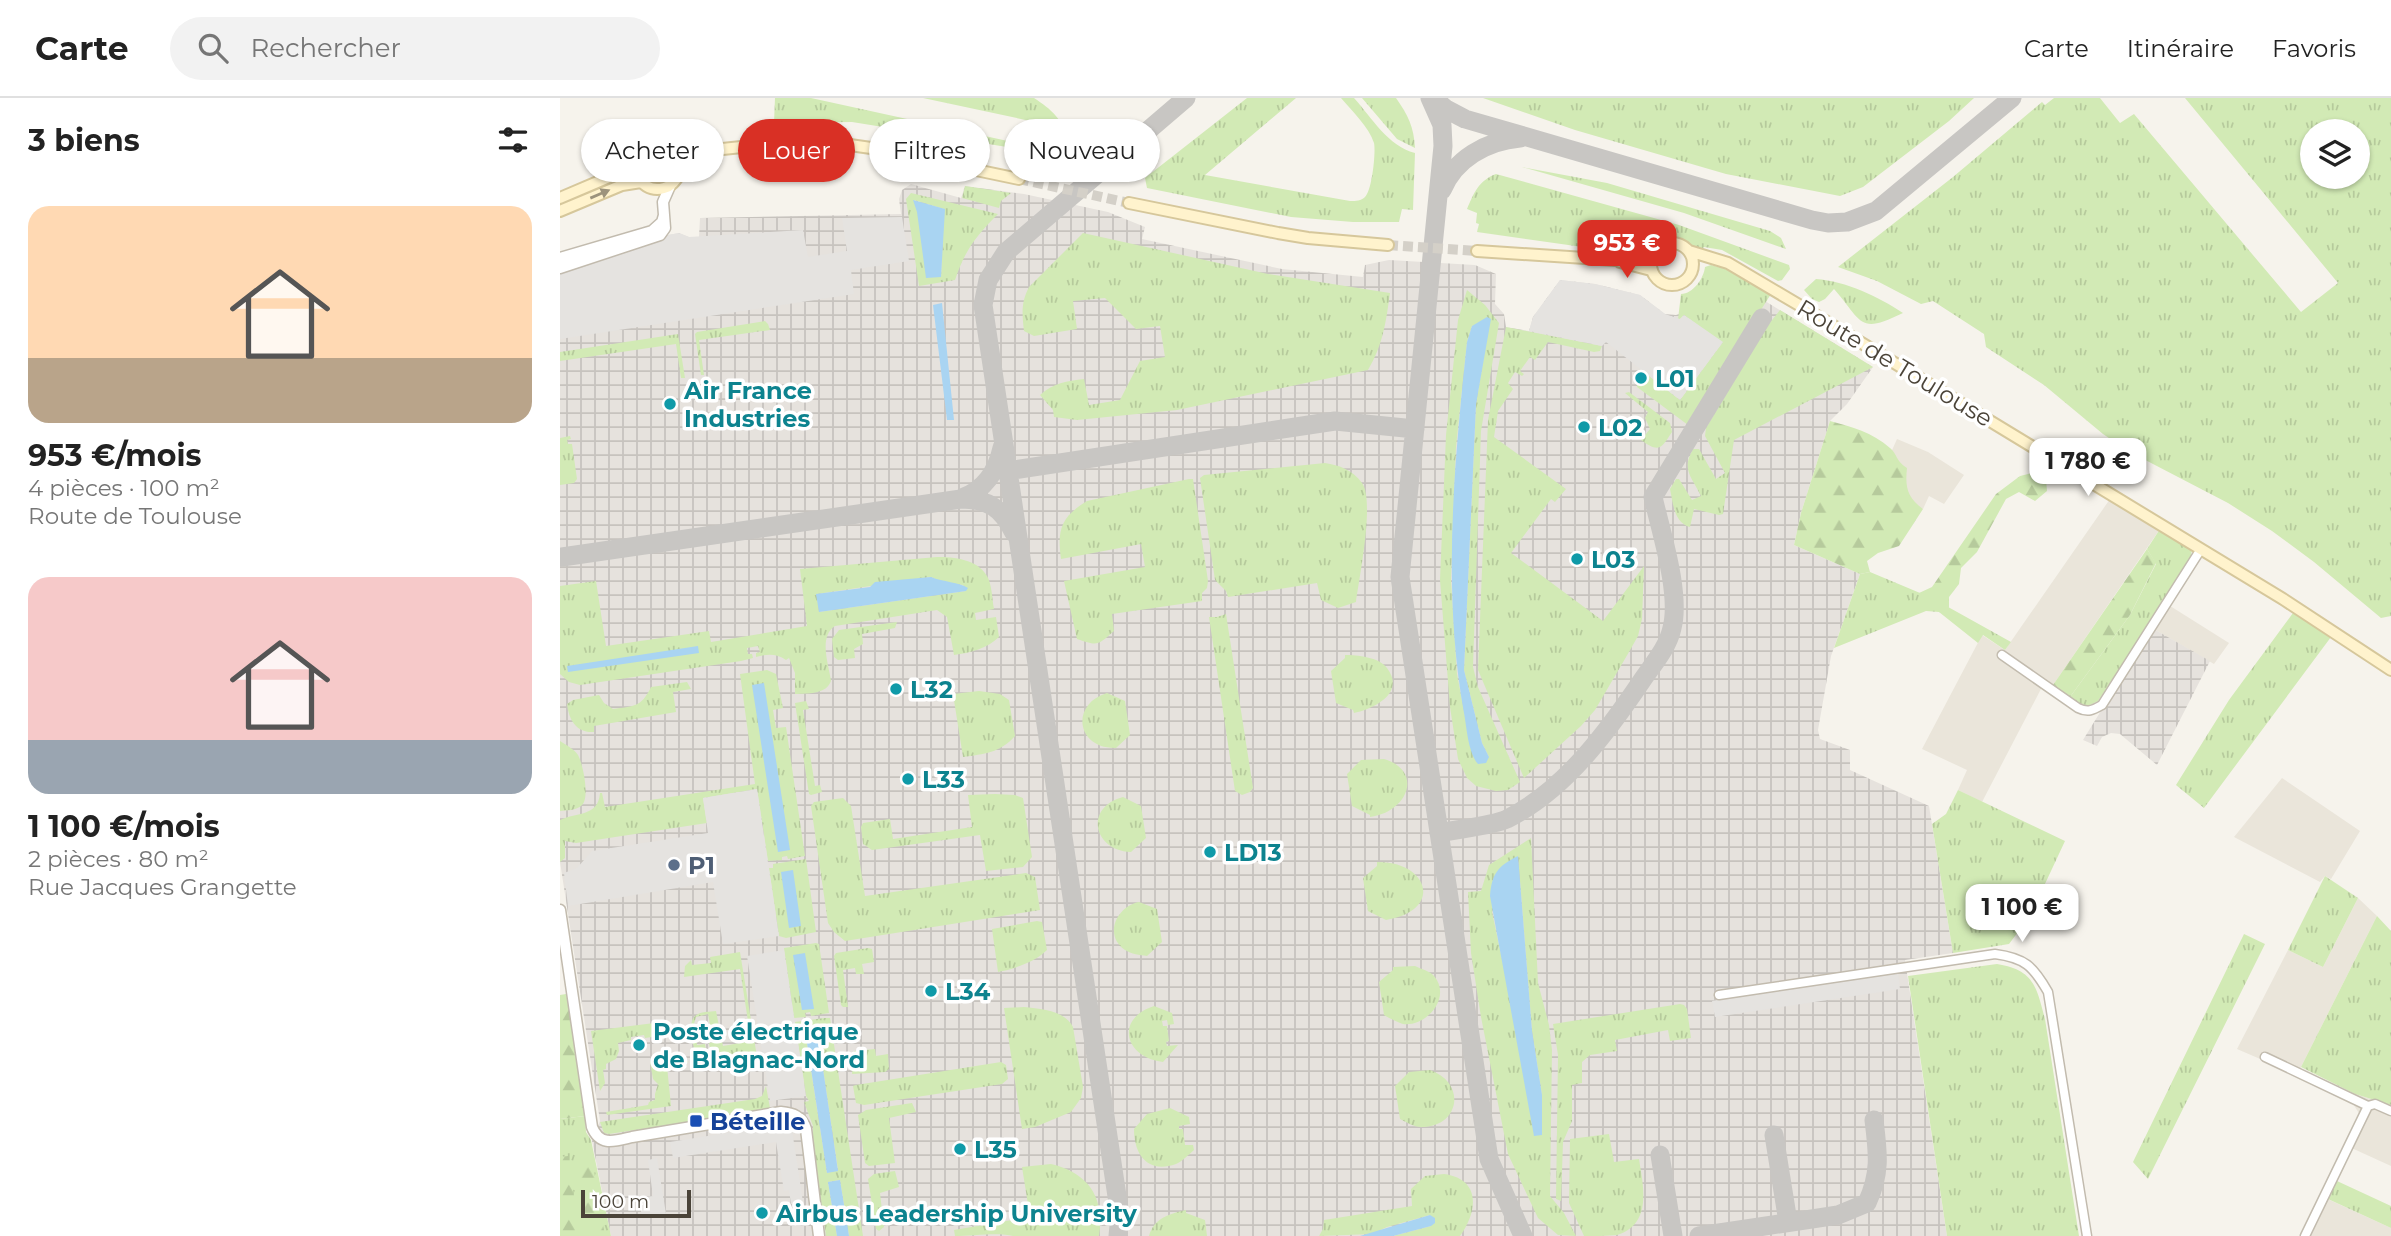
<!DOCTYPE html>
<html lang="fr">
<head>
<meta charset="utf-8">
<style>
  :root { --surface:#fff; --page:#f2f2f2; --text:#222; --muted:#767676; --line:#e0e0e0; --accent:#d93025 }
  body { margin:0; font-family:Montserrat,sans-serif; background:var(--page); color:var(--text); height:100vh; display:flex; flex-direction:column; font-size:26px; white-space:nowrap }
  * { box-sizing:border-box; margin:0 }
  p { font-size:23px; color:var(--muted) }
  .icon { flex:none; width:38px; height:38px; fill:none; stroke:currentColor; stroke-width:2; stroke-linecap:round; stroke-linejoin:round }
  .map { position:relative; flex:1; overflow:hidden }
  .side { display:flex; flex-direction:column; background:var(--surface); width:560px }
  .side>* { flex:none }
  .guide { position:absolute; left:21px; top:21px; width:665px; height:63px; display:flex; gap:14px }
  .fabs { position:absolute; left:1740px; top:21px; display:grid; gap:14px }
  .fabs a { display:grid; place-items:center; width:70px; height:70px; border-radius:50%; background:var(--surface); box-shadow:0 2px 5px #0004; font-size:35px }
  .scale { position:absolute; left:21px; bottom:18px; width:110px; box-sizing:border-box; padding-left:7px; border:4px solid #4b4439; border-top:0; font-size:19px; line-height:24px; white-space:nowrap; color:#4b4439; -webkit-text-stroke:5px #fff; paint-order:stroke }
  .price { position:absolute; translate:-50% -60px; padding:0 16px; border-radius:14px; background:#fff; color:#222; font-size:23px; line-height:46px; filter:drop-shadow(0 2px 4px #0008) }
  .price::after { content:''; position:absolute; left:50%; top:42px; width:21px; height:16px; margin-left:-10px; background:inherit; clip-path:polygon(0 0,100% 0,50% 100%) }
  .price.active { background:var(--accent); color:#fff }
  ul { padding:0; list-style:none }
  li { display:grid; align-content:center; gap:14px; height:371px; padding:0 28px }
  li span { display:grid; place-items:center; height:217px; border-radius:21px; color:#555 }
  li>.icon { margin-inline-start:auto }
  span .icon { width:126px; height:126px; fill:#fffc; stroke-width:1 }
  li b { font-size:30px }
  h2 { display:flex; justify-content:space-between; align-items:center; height:84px; padding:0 28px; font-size:30px }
  .pill { padding:0 24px; border-radius:32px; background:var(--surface); box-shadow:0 2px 5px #0004; font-size:24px; line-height:63px }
  .pill.active { background:var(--accent); color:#fff }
  header { display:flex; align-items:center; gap:42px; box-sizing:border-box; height:98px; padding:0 35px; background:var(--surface); border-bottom:2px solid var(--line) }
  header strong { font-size:33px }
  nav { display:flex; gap:38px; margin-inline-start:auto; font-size:24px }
  .search { width:490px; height:63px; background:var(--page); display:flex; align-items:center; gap:18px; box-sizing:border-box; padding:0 24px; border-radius:38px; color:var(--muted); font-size:26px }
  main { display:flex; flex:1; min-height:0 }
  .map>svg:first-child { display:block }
</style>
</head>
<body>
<header>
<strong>Carte</strong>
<div class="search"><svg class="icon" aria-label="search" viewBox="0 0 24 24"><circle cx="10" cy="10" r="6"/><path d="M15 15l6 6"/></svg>Rechercher</div>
<nav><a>Carte</a><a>Itinéraire</a><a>Favoris</a></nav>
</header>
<main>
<section class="side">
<h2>3 biens<svg class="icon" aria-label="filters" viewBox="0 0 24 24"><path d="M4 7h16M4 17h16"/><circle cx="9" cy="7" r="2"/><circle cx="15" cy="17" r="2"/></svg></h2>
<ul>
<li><span style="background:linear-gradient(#ffd9b3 70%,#b9a48a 0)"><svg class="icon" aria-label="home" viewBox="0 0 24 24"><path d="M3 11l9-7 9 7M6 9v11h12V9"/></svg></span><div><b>953 €/mois</b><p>4 pièces · 100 m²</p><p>Route de Toulouse</p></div></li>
<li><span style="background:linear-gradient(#f6c9c9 75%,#9aa5b1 0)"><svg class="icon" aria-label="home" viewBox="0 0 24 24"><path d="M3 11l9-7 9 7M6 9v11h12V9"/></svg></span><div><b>1 100 €/mois</b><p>2 pièces · 80 m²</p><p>Rue Jacques Grangette</p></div></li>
</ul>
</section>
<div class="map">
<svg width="1831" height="1138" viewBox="0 0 1831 1138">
  <defs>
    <pattern id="industrial-grid" width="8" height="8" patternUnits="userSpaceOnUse" patternTransform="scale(1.75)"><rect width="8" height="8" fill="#e6e2dd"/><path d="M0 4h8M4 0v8" fill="none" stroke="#c7c3be"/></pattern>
    <pattern id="grass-tufts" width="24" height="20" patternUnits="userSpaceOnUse" patternTransform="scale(1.75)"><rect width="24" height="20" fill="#d2eab5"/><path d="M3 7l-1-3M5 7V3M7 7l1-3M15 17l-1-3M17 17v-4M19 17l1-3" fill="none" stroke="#b6ca9c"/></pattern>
    <pattern id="forest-firs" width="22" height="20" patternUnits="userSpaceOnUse" patternTransform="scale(1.75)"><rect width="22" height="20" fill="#d2eab5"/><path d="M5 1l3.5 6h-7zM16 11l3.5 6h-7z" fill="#b6ca9c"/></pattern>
  </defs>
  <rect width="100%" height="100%" fill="#f6f3ec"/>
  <path fill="#eae5da" d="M1337 341 1368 354 1404 377 1384 406 1369 398 1363 411 1347 404 1329 359Z
    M1550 401 1600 431 1489 593 1482 589 1422 704 1398 692 1407 672 1362 651 1422 537 1445 552Z
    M1607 506 1669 545 1654 566 1592 530Z
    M1722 680 1800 733 1771 781 1765 778 1760 784 1674 739Z
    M1798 800 1817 818 1737 977 1677 951 1728 852 1763 869Z
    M1795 996 1831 1007V1068L1785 1047 1800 1017 1792 1004Z
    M1761 1098 1831 1130V1138H1742Z"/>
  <path fill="url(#industrial-grid)" d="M351 86 401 100 405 88 464 96 548 114 585 129 582 141 722 171 803 179 805 167 829 162 915 167 936 176 935 206 944 216 946 229 969 233 973 219 1000 182 1035 186 1080 197 1105 216 1116 217 1127 213 1205 203 1313 269 1287 306 1270 323 1241 415 1234 447 1300 476 1271 558 1258 632 1260 641 1290 652V672L1369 708 1393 855 1345 862 1387 1138H51L32 1043 40 1023 0 764V173L60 152 96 144 108 137 119 135 129 139H139L140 120 341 116 339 101 342 92Z
    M1592 530 1650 563 1597 667 1560 636 1551 635 1542 639 1537 648 1523 642Z"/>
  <path fill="url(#grass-tufts)" fill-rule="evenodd" d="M215 0H251L498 54 483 67 445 61 447 49 292 24 214 25Z
    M363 0H474C491 11 504 22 507 43L503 49 498 41 494 28Z
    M687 0H736L645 77 790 103C796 103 801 103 805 99 812 93 816 54 814 45 809 29 792 13 781 0H794C812 20 828 48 855 55L853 112 842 111 839 124H793L731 119 587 90 585 80Z
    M802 0H836C848 17 854 29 855 50L837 41Z
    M923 0H1414L1389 23 1303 89 1280 98 1166 76 1015 32Z
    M1494 0H1540L1560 25 1574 16 1741 214 1778 185 1625 0H1831V518L1821 520 1754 464 1712 433 1668 405 1568 353 1543 336 1484 287 1426 249 1424 236 1373 203 1361 206 1317 183 1278 169 1393 79 1482 4 1485 7ZM1752 33H1797V79H1752Z
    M81 68a16 16 0 1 1 32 0a16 16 0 1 1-32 0Z
    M962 69 1047 85 1210 133 1221 140 1226 151 1124 115Z
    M936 76 1119 127 1229 167 1230 171 1222 182 1218 183 1162 152 1144 149 1139 154 1115 140 1093 144 1085 151 1065 155 917 134 919 126 916 125 917 115 907 111C914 95 918 83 936 76Z
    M405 88 451 95 441 103 439 110 402 100Z
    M351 95 438 116C416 138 405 152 395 182L359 188 346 101ZM354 102 384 111 381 179Z
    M523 135 708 176 830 195C826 224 823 247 808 272L617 312 517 322 494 319 493 312 480 297C493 285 507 283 524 281L529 307 560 302 580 263 605 259 600 228 576 231 545 200 513 203 517 231 474 238 464 233C462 216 461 204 469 189Z
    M1151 167 1169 172 1211 196 1128 327 1077 289V282L1083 286 1089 278 1120 302 1162 245 1124 217 1120 221H1118L1121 196C1133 196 1144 180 1145 169Z
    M1256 181C1286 183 1319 199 1343 215 1298 237 1303 224 1274 191L1265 201 1259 204 1252 201 1244 192Z
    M907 192 925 207 939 225 921 333 913 569 918 589 960 684 948 692 936 693 916 688 907 680 898 661 890 609 880 482 886 337 898 222ZM930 221 916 306 904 572 922 645 929 659 909 639 897 576 891 482 896 349 907 244 912 228Z
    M1220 212 1313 269 1174 342 1163 416 1159 417 1134 411 1130 429C1114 425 1113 405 1110 391L1116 381H1119L1132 402 1141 398C1132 379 1121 372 1133 351H1139L1156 381 1165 375 1145 338 1146 330 1205 231Z
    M205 223 208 226 210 232 139 242 144 277H141L135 236 137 234Z
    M946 229 1042 248 1040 253 1034 254 988 244 975 262 970 259 960 273 964 276 962 278 955 274 948 285 953 291 938 313 934 339 1006 391 995 404 991 401 951 455 1043 523 1084 468 1082 521 1078 538 1069 554 1035 612 1021 628 964 680 918 572 928 322Z
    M118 236 125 280H121L116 246 0 263V254Z
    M1069 294 1110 325 1112 334C1101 351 1099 355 1081 342L1090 331 1085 320 1088 314 1065 295Z
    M10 338 11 341 7 342 8 346H12L17 381 14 385 0 387V340Z
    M765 365C779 367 793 372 802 385 815 402 799 481 796 504L778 510 761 502 757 485 668 499 666 493 655 482 640 380 644 377Z
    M629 381H633L648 483 647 490 642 495V503L552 516 554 533C537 548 538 548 517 541L504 483 585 469 581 446 501 461C497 431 501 419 527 403Z
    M1600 431 1632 451 1630 465 1538 603 1528 608 1516 604 1510 599 1570 517 1596 466 1587 451Z
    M377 459C394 459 417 461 427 478 432 486 432 501 434 511L415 515 416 522 436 519 439 539C428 550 410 555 394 557L387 519 377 512 275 528C258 539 269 567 271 583 266 596 251 595 238 596H235V575L229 560 226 562C216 555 207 556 196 559V555L200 554 198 548 187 550 188 556H192L193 560 181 563 20 587 9 584 0 576V488L36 483 46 548 149 533 151 544 247 528 240 471ZM371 479 384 485 403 487 406 493 259 514 257 496Z
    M1310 474 1372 500 1451 544 1445 552 1423 537 1418 545 1379 514 1366 513 1274 550 1300 476Z
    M1733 515 1771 539 1644 710 1616 687 1669 602Z
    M666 516 693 690 690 694 682 697 675 693 649 519H657Z
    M337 524 335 530 302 536 303 546 294 551 295 560 278 562 274 559 272 541 279 532Z
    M785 557C797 557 819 559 827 570 846 595 814 611 794 615L793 612 776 605 771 573 785 560Z
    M207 572 216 576 223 610 213 612 216 630 226 629 245 758 228 761 227 758 222 759V762L208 763 197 691 143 700 147 725 16 745 5 743V760L0 764V722C17 714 38 719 40 695H42L45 709 195 686 180 576Z
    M127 584 131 591 113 594 116 614 34 628V634C16 635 9 622 7 606L13 602 39 597 44 605 53 611C73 608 81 610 91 589Z
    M419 593 440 596 449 602 455 638C440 655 424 656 403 659L393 596Z
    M547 595 565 603 570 637 556 650C516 651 510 606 547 595Z
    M246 603 249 611 243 612 255 688 260 687 262 694 251 697 249 696 235 605Z
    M0 643C6 647 14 651 18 657 23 666 30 700 22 707 16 713 7 712 0 713Z
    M824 661C864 673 848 714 810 719V717L792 708 787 676 801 662Z
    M1398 692 1505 743 1470 818 1449 846 1393 855 1372 726 1386 716Z
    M435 696 455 697 463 700 472 759 463 769 426 773 420 737 312 752 303 746 301 729 303 725 330 721 333 741 412 729 408 697Z
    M563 699 581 708 586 740 571 754C533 753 524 709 563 699Z
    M283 700 291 708 305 798 466 775 475 779 480 812 285 843 274 834 268 825 251 708 254 704Z
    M971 740 978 885 989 927 992 952 990 1098 1004 1115 1016 1138 998 1137 978 1120 948 1056 921 919 911 855 908 794 921 793 929 767ZM958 758 972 933 982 997 945 875 932 814Z
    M246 761 256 834 226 840 219 838 209 770H213V766Z
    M817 764C869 763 884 813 826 822L808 813 803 780 817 768Z
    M1765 778 1798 800 1763 869 1728 852Z
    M579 804 597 811 602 844 587 858C580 857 571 856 565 852 543 837 557 808 579 804Z
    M1817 818 1831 833V1007L1795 996 1741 969Z
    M477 823 482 824 487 852C475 864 454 871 438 874L432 831Z
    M1684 836 1705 846 1588 1081 1573 1064Z
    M256 845 259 846 269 915 251 918 250 914 245 915 246 919 234 920 224 850Z
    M308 850 312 851 314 864 302 866 304 876H296L295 870 283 872 288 909H283L281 907 274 858 276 855Z
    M180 854 197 959 153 966 149 945 153 944 148 916 136 919 134 926 137 947 145 946 148 967 142 965C134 958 126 926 135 918 140 913 150 914 156 913L163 948 191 943 180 871 124 879 125 868 131 862 132 867 151 865 150 859Z
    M1437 866C1474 872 1476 888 1485 921L1519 1138H1387L1348 878Z
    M855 868C861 871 870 873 874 878 892 899 867 929 843 926 839 925 829 920 824 917L819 884 833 872V869Z
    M1120 906 1124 907 1127 911 1131 940 1110 943 1108 932 1055 942 1057 953 1030 957 1022 964V985L1012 987V1023L1003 1044 1001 1103 996 1101 998 957 993 926Z
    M594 908 612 915 614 926 608 927 607 922 602 923 603 928H607L609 943 606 944 607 948 618 947 603 964C565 960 554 921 594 908Z
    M464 909C482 911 504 912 513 929L523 989 521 1000 511 1014 475 1029 462 1031 444 910Z
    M264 920H270L303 1138H289L280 1082 268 1084 277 1138H266L253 1049V1028L244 1004 249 1003 246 998 235 924ZM257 931 278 1072 267 1075 245 933Z
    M102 924 94 932 92 939 85 940 84 937 71 939V942L58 945 59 953 56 961 46 966V971L43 972 45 985 40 993 31 933Z
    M315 951 316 958 328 956 329 971 325 974 292 976 294 953Z
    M117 960 129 964 107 968 111 1008 47 1017 46 1014 88 1007 89 1004 95 1002V996L98 986 93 981 90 964Z
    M441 964 446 967 448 981 442 986 304 1007 296 1005 293 988 296 987Z
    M870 972C907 985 900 1029 861 1029 854 1029 846 1024 840 1021L835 988 849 974Z
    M206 988 210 1010 206 1012 49 1036 44 1035 40 1024 195 1001 202 998Z
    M352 1005 356 1014 329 1020 335 1065 309 1068 305 1065 298 1017 306 1012Z
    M610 1010 629 1019 630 1026 619 1028V1031H623L625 1047H633L634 1052C628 1057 623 1063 616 1066 588 1076 574 1057 574 1031L587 1016Z
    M25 1018 26 1034 31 1042 51 1138H0V1021Z
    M1049 1036 1054 1064 1079 1061C1083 1087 1093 1126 1057 1137 1047 1138 1034 1138 1024 1138L1009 1105 1010 1041Z
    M491 1066C529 1075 545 1100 539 1138H453C440 1134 411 1138 395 1138L394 1132 470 1119 462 1069Z
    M335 1073 339 1089 320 1095 324 1129 319 1133 316 1131 308 1081 314 1076Z
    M884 1076C921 1081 918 1113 900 1138H833L871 1128 870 1117 827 1129 812 1136 759 1138 763 1131 764 1122 852 1108 851 1091 865 1078Z
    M1777 1083 1831 1108V1130L1768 1101Z
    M626 1112V1115L645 1122 647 1138H589C594 1120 609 1116 626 1112Z"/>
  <path fill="url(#forest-firs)" d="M1270 323C1292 329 1312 334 1330 350 1338 357 1335 362 1347 370 1345 389 1347 399 1363 411L1339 448 1318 455 1307 463 1310 474 1300 476 1234 447 1241 415Z
    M1492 370 1509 380 1486 381 1487 393 1475 403 1459 394 1446 401 1417 454 1401 470 1399 486 1389 499V510L1359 495 1372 489 1436 396 1460 378Z
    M1587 451 1596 465 1570 517 1510 599 1493 587Z
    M6 896 11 916 25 1018 0 1021V897Z
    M31 1055 45 1138H30L16 1057Z
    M8 1058 20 1138H0V1059Z"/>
  <path fill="#e5e3e0" d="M342 119 349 163 291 172 294 196 0 241V173L60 152 96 144 108 137 119 135 129 139 243 132 248 159 287 153 282 120Z
    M1000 182 1035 186 1080 197 1105 216 1120 221 1124 217 1163 244 1120 302 1046 244 1042 248 969 233 973 219Z
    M197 691 219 838 163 846 153 784 8 808 4 775 17 770 32 753 148 735 143 700Z
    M224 852 246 998 210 1003 187 858Z
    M1337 868 1340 891 1155 919 1152 903 1158 902 1157 895Z
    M222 1026 232 1032 243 1104 231 1106 229 1092 224 1093 216 1044 113 1060 110 1044Z
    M97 1060 106 1116 82 1120 79 1100 93 1098 88 1062Z"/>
  <path fill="#a9d4f2" d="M353 102 385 111 381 179 366 180 357 114Z
    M382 205 394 322H387L373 207Z
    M927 219 931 221 916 306 904 572 922 645 929 659 926 665 918 666C908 654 907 631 904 615 882 493 894 367 907 244L912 228Z
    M371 479C383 484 399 484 408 490L406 493 259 514 256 496 310 489 315 484Z
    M138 548 139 555 8 574 7 568Z
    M204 585 230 752 218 754 192 587Z
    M958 758 972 933 982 997V1037L974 1038 930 798C932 775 938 768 958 758Z
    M233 772 241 828 229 830 221 774Z
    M245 855 254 911 242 912 233 857Z
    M257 930 278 1073 267 1075 245 932Z
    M280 1082 289 1138H277L268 1084Z
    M870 1117 875 1120V1125L871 1128 833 1138H800Z"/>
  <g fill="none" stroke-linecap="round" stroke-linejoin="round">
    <path stroke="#c8c6c3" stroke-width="19" d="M870 0 882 27 883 48 840 479 929 1061 963 1138
      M873 0 886 11 905 21 1252 122 1268 125 1287 124 1316 113 1452 0
      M882 92C895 61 926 43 960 40
      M447 373 775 323 855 331
      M402 400C424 392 437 373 442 350
      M2 459 401 401C428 401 442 410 454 435
      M879 735C897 731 932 728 947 721 1005 692 1048 633 1083 581 1094 565 1108 549 1112 530 1121 496 1101 434 1093 399L1202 220
      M1214 1037 1228 1124
      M1100 1057 1113 1138
      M558 1138 560 1118 423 207 428 182 446 154 626 0
      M1139 1138 1278 1117 1307 1105C1321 1075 1318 1055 1314 1022"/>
    <path stroke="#d4d0c8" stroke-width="10" stroke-dasharray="10 5" stroke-linecap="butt" d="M459 81 569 105
      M828 147 917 153"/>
    <g stroke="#c2bbae" stroke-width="11">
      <path id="minor" d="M1442 557 1518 610C1528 615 1533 612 1542 607L1641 451
        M1159 897 1435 856C1465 860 1473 868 1488 894L1527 1138
        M1705 959 1808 1008 1815 1006 1831 1013
        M1745 1138 1808 1008"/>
    </g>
    <g stroke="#c2bbae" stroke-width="13">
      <path id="tertiary" d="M0 160 92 133 102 124 104 117
        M0 170 100 137 105 130 103 104 110 88
        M0 812 32 1029C40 1049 55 1043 72 1039L221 1014C233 1015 242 1018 246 1031L259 1138"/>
    </g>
    <g stroke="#d6c79b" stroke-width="14">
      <path id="secondary" d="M114 51 134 54 229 44 283 46 311 50 459 81
        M120 77C124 58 110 39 89 47 62 57 77 98 104 90 116 87 118 75 127 68 133 62 143 59 151 56
        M0 100 61 74 75 62
        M569 105 718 135 748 140 828 147
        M0 113 62 87 81 84
        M1091 166a21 21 0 1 1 42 0a21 21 0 1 1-42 0Z
        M917 153 1055 162 1080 160 1093 156
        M1129 153 1168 165 1239 207 1723 501 1831 572
        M1060 164 1091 172"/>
    </g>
    <use href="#minor" stroke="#fff" stroke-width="8"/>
    <use href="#tertiary" stroke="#fff" stroke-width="10"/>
    <use href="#secondary" stroke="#fff3cd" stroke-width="10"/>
  </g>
  <defs><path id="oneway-solid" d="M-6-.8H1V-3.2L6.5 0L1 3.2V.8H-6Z" transform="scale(1.75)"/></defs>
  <use fill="#9c937c" href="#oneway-solid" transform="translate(40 96) rotate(-23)"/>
  <g fill="#0f9aa8" stroke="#fff" stroke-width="2.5">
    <circle cx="1081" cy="280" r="7"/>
    <circle cx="110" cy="306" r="7"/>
    <circle cx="1024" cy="329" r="7"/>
    <circle cx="1017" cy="461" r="7"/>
    <circle cx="336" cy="591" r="7"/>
    <circle cx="348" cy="681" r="7"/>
    <circle cx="650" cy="754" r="7"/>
    <circle cx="371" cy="893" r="7"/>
    <circle cx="79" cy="947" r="7"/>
    <circle cx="400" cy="1051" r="7"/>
    <circle cx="202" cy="1115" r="7"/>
  </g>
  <circle fill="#5c6f8a" stroke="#fff" stroke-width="2.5" cx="114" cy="767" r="7"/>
  <rect fill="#1a4fb4" stroke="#fff" stroke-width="2.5" x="129" y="1016" width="14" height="14" rx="3.5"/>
  <g text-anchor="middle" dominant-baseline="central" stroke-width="7" stroke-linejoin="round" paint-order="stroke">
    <g font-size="24" fill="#4b4439" stroke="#fff">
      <text transform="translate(1335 265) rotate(31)">Route de Toulouse</text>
    </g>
    <g font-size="24" font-weight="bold" fill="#0d838f" stroke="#fff" text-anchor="start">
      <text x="1095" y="280">L01</text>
      <text x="124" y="292">Air France<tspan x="124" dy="28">Industries</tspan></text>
      <text x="1038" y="329">L02</text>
      <text x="1031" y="461">L03</text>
      <text x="350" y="591">L32</text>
      <text x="362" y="681">L33</text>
      <text x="664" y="754">LD13</text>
      <text x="385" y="893">L34</text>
      <text x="93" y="933">Poste électrique<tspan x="93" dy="28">de Blagnac-Nord</tspan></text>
      <text x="414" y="1051">L35</text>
      <text x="216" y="1115">Airbus Leadership University</text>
    </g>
    <g font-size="24" font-weight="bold" fill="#4e5e75" stroke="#fff" text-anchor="start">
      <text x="128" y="767">P1</text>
    </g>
    <g font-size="24" font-weight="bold" fill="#164399" stroke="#fff" text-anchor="start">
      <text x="150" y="1023">Béteille</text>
    </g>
  </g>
</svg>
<div class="fabs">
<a><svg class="icon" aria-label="layers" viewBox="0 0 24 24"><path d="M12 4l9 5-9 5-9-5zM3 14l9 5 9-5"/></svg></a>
</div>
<div class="scale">100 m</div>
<b class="price active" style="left:1067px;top:182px">953 €</b>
<b class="price" style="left:1528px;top:400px">1 780 €</b>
<b class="price" style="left:1462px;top:846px">1 100 €</b>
<div class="guide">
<a class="pill">Acheter</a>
<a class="pill active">Louer</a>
<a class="pill">Filtres</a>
<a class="pill">Nouveau</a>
</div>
</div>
</main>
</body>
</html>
